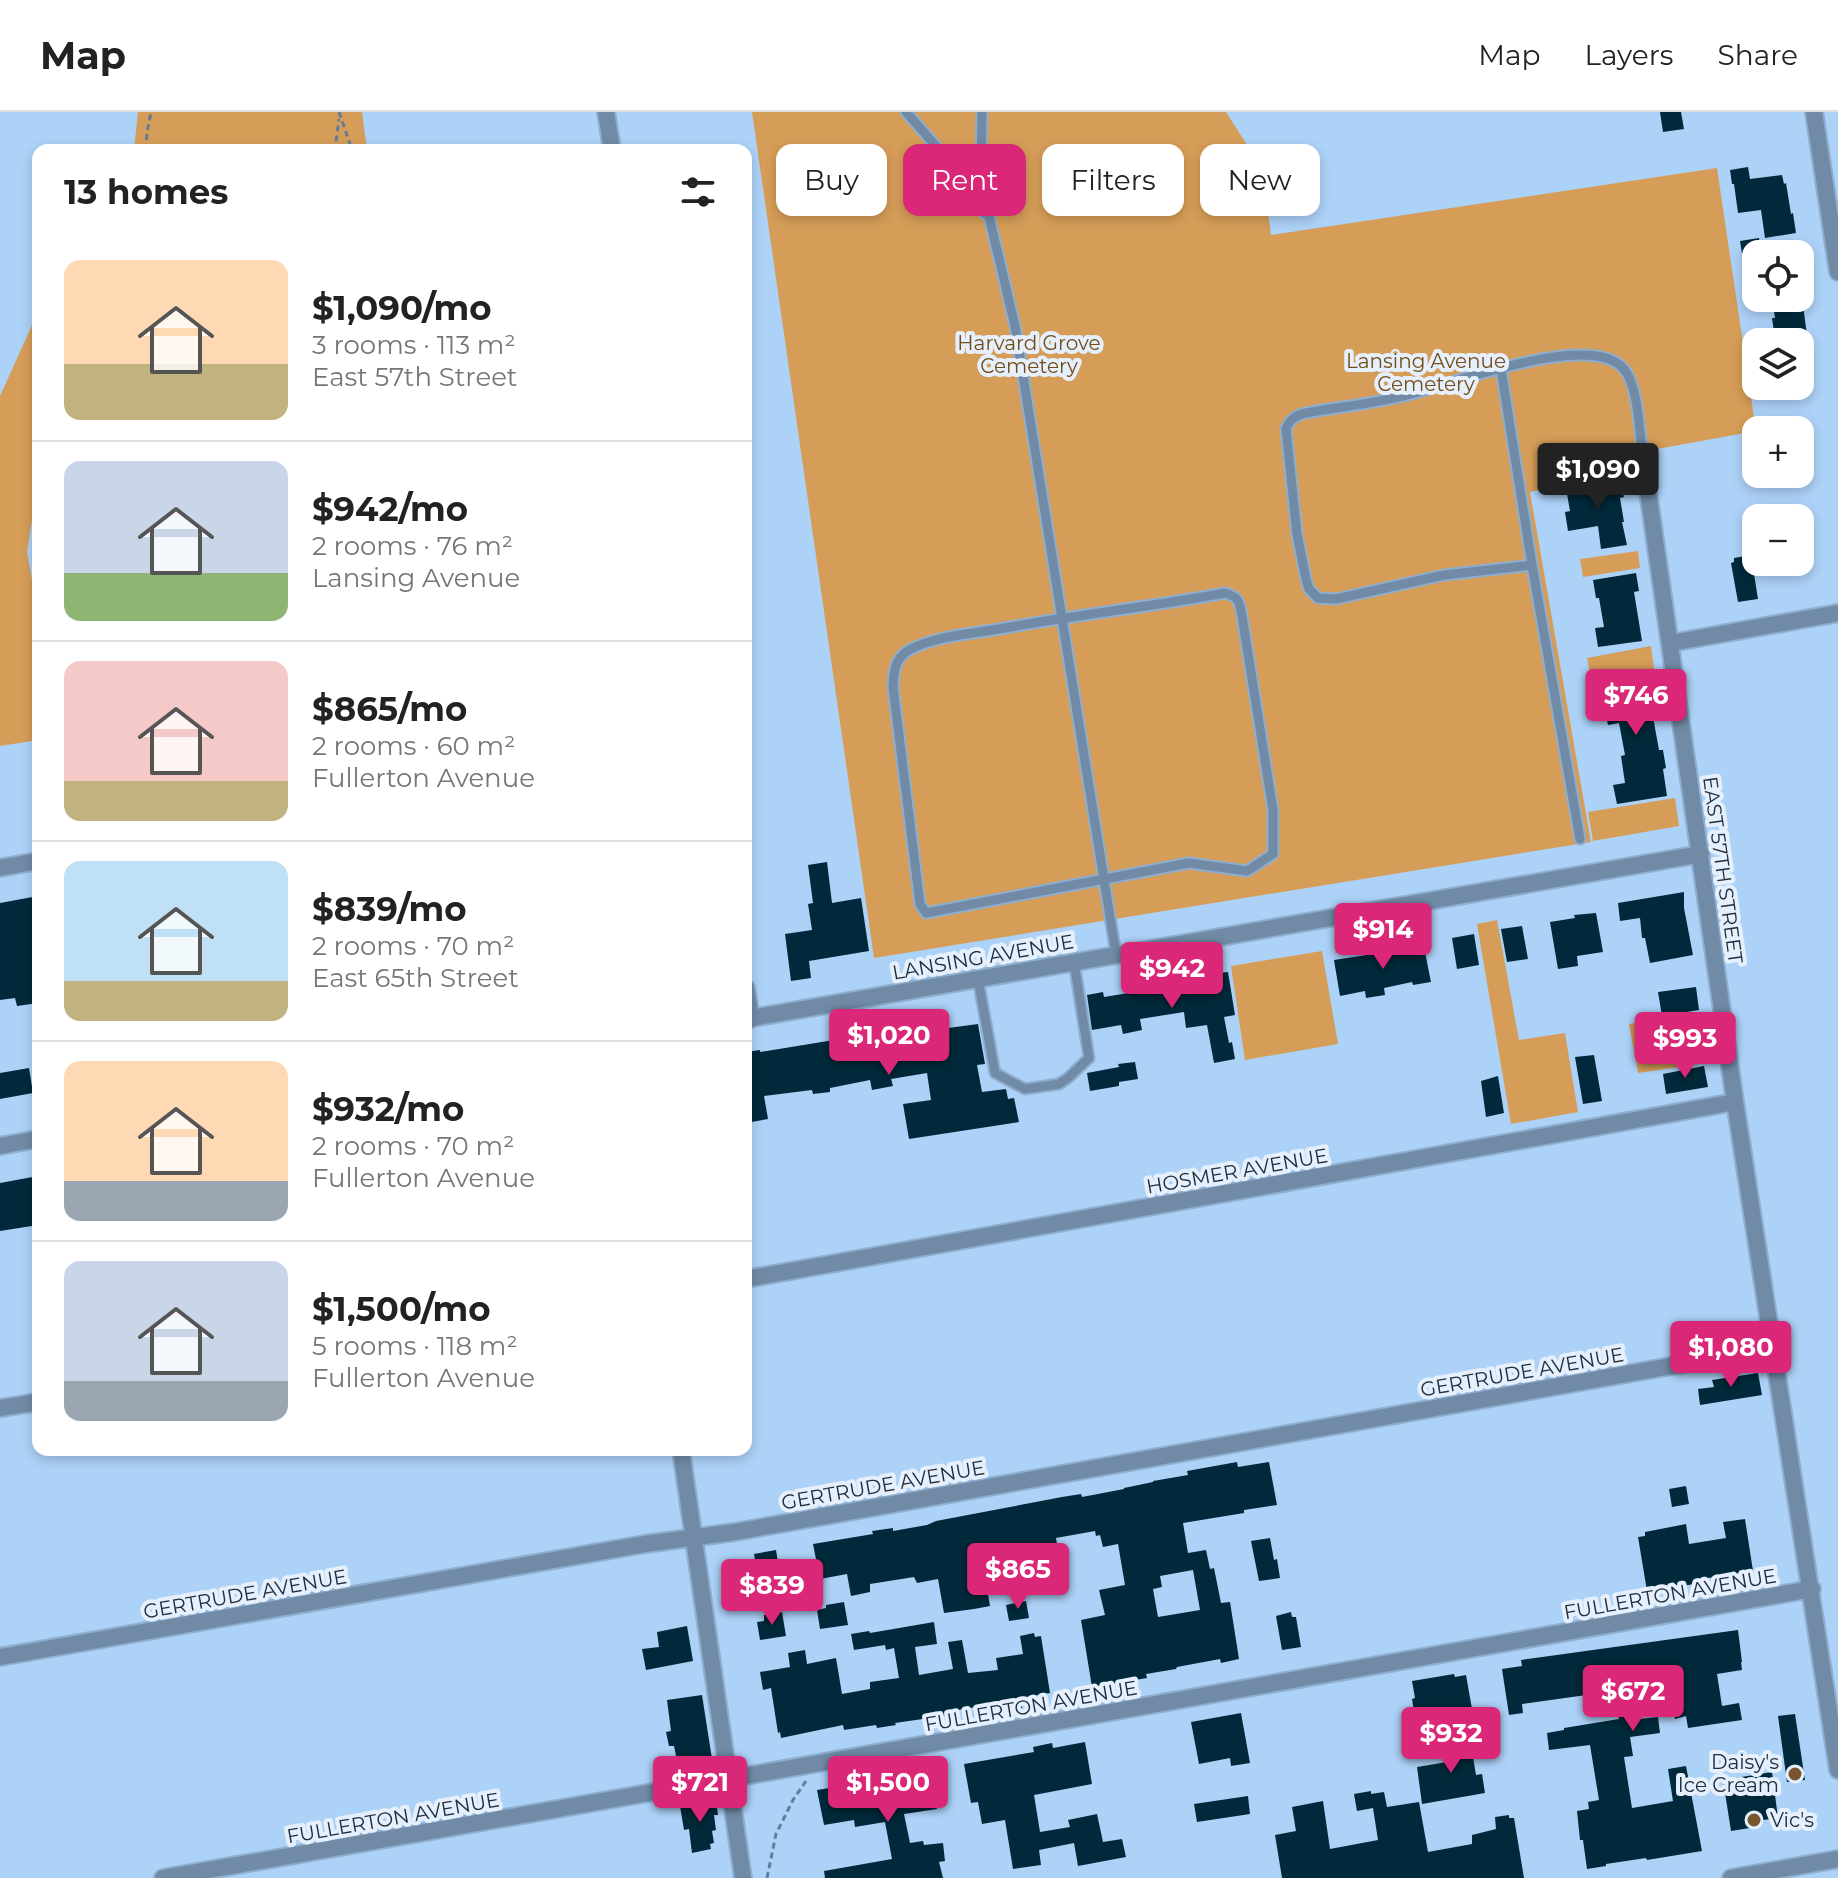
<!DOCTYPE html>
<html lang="en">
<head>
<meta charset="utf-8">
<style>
  :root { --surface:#fff; --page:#f6f6f6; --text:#222; --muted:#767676; --line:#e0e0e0; --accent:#db2777 }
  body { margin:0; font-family:Montserrat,sans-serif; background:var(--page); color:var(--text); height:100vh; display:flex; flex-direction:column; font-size:30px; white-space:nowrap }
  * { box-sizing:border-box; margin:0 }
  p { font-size:26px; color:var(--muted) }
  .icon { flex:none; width:44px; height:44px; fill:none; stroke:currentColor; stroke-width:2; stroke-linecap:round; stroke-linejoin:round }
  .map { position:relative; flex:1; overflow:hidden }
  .side { position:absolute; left:32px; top:32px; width:720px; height:1312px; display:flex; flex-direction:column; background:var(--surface); border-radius:16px; box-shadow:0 4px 12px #0003 }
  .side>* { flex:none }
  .guide { position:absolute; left:776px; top:32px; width:760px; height:72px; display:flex; gap:16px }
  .tools { position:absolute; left:1742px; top:128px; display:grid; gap:16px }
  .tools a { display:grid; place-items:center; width:72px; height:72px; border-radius:16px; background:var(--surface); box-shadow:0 4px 12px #0003; font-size:40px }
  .price { position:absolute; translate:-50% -68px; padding:0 18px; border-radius:8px; background:var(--accent); color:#fff; font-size:26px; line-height:52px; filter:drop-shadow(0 2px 4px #0008) }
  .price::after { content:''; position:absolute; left:50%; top:48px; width:24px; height:18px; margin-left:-12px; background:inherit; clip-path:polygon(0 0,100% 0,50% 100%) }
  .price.selected { background:#222; color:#fff }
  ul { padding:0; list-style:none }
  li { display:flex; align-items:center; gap:24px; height:200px; padding:0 32px }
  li+li { border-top:2px solid var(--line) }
  li span { display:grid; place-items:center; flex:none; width:224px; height:160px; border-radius:16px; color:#555 }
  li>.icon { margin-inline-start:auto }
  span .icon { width:96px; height:96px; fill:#fffc; stroke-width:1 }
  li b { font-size:34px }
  h2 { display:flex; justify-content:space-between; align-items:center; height:96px; padding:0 32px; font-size:34px }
  .tag { padding:0 28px; border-radius:16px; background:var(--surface); box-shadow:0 4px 12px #0003; font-size:28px; line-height:72px }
  .tag.selected { background:var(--accent); color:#fff }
  header { display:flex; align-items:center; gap:48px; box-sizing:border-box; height:112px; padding:0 40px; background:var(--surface); border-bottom:2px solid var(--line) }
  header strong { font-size:38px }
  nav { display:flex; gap:44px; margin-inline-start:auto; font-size:28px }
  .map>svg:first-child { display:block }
</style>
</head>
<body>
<header>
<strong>Map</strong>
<nav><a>Map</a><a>Layers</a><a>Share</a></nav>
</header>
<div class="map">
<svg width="1838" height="1766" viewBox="0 0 1838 1766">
  <rect width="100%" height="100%" fill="#add2f8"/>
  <path fill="#d69d58" d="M138 0H362L367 38H134Z
    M752 0H1226L1262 56 1271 123 1717 56 1756 319 1619 344 1622 363 1530 380 1591 730 874 846Z
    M38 200V370L27 440 38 502V628L0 634V284Z
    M1638 439 1640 456 1583 465 1580 447Z
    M1651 534 1654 557 1591 567 1587 546Z
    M1675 686 1679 714 1593 729 1588 700Z
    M1497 808 1519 928 1565 921 1578 1000 1511 1012 1477 812Z
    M1322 839 1338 932 1245 948 1231 854Z
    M1706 900 1713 950 1638 961 1629 912Z"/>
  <path fill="#002a3b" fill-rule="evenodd" d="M1660 0H1681L1684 17 1663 20Z
    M1748 55 1750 67 1782 63 1784 72 1786 71 1791 102 1793 101 1796 121 1765 126 1761 98 1738 101 1734 72H1732L1730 58Z
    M1759 126 1761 142H1756V179H1748L1740 129Z
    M1772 186H1802L1807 223 1775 227 1772 206H1775Z
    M1620 367 1624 385 1620 386 1624 410H1622L1627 433 1601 437 1598 414 1568 419 1565 400 1570 399 1566 376Z
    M1751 443 1758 487 1738 490 1731 451 1734 450V446Z
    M1636 461 1639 479 1634 480 1642 529 1598 535 1595 516 1604 515 1599 486H1596L1593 468Z
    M1647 562 1648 570H1652L1657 604 1653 605 1659 638H1663L1666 656 1663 657 1667 684 1617 692 1613 673 1625 671 1621 644 1625 643 1619 611 1608 613 1598 568Z
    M827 750 832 791 861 786 869 839 809 849 811 866 791 869 785 822 812 818 808 792 813 791 808 753Z
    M1684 780V796L1693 843 1650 851 1645 826H1642L1640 806 1620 809 1618 791Z
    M38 784V891L17 894 15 886 0 888V791Z
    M1596 801 1603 840 1577 844 1578 854 1558 857 1550 810 1575 806 1574 803Z
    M1522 814 1528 847 1507 850 1501 817Z
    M1474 822 1479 853 1457 857 1452 826Z
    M1423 830 1431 870 1413 873 1412 870 1384 876 1385 883 1366 886 1365 879 1340 884 1334 848 1406 837 1405 833Z
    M1228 860 1235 903 1224 905 1229 931 1232 930 1235 947 1214 951 1207 913 1186 916 1184 900 1140 907 1142 918 1123 922 1121 913 1092 918 1087 883 1103 880 1104 885 1165 875 1166 877 1212 869 1211 862Z
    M1696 875 1699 898 1662 904 1658 880Z
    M978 912 985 952 977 953 982 980 1006 977 1008 987 1014 986 1019 1010 909 1027 903 992 931 988 927 961 891 967 893 974 872 978 870 968 830 976V980L813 982 812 978 764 984 768 1007 746 1011V940L760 938V940L834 928V924L852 921 854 930 930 920V918L948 914V916Z
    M1594 943 1602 989 1583 992 1575 945Z
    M1135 950 1138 967 1119 970V974L1090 979 1087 961 1119 955 1118 952Z
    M1704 954 1708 975 1666 982 1663 962Z
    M29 956 33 981 0 987V961Z
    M1498 964 1504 1001 1486 1005 1481 969Z
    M38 1064V1113L0 1119V1071Z
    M1758 1261 1762 1283 1700 1293 1698 1277 1714 1275 1712 1268Z
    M1237 1350 1238 1355 1269 1350 1277 1393 1244 1398V1401L1183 1411 1188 1441 1206 1438 1210 1457 1214 1456 1221 1491 1230 1490 1239 1547 1221 1551 1220 1547 1177 1555 1176 1557 1146 1562 1147 1566 1092 1575 1081 1508 1105 1503 1099 1478 1125 1473 1118 1432 1103 1435 1100 1423 1096 1424 1095 1419 1056 1426 1061 1457 1043 1459 1041 1451 997 1458 998 1463 985 1465 990 1494 974 1497 944 1501 938 1467 917 1471 914 1465 870 1472V1480L851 1484 847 1462 820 1467 819 1463 813 1432 873 1422 872 1419 893 1416V1419L927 1413 936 1409 1062 1385 1081 1382 1082 1385 1124 1377V1376L1153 1370V1369L1188 1363 1187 1359ZM1193 1458 1200 1498 1158 1505 1153 1477 1162 1475 1160 1464Z
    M1686 1374 1689 1392 1672 1395 1669 1377Z
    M1745 1407 1753 1459 1695 1468V1472L1647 1479 1638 1425 1645 1424V1420L1686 1412 1689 1432 1726 1426 1723 1410Z
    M1270 1426 1274 1448 1277 1447 1280 1466 1259 1469 1251 1429Z
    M776 1438 782 1475 760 1479 754 1442Z
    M1026 1489 1029 1506 1009 1509 1006 1493Z
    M844 1490 848 1513 820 1517 817 1498 826 1496V1493Z
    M782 1500 786 1524 760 1528 757 1510 764 1509V1503Z
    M1291 1500 1292 1505H1296L1301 1535 1282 1538 1276 1504Z
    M934 1510 937 1532 915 1535 919 1563 953 1557 948 1530 962 1528 968 1561 998 1558 996 1546 1023 1542 1020 1524 1034 1521 1035 1525 1041 1524 1050 1581 1020 1586 1022 1596 1002 1599 1000 1591 958 1598 957 1602 895 1611 896 1613 877 1616 876 1613 844 1618 843 1613 781 1626 780 1620 778 1621 771 1576 763 1578 760 1560 790 1555 788 1541 805 1538 807 1552 836 1546 842 1582 870 1577V1570L899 1566 894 1536 886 1538 885 1533 854 1538 851 1522 869 1519 870 1521Z
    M687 1514 693 1549 646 1558 642 1537 659 1535 657 1520Z
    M1738 1518 1742 1550H1741L1742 1558 1717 1562 1722 1594 1739 1591 1742 1608 1688 1616 1686 1604 1675 1607 1670 1575 1636 1582 1639 1607 1658 1605 1660 1621 1630 1625 1633 1644 1624 1645 1632 1696 1673 1689 1668 1657 1686 1654 1702 1739 1647 1748 1646 1746 1606 1752V1754L1587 1757 1583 1728H1580L1577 1699 1589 1697 1588 1690 1599 1688 1590 1633 1549 1638 1547 1621 1564 1618V1616L1619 1607 1615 1579 1522 1592 1523 1601 1509 1603 1502 1557 1522 1554 1521 1548Z
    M1454 1562 1455 1565 1466 1563 1472 1597 1437 1602 1439 1609 1416 1613 1412 1587 1415 1586 1412 1569Z
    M702 1583 712 1647 678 1653 674 1634H669L666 1620 671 1619 667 1588Z
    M1241 1601 1250 1651 1231 1654 1230 1646 1199 1652 1191 1610Z
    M1795 1602 1805 1668 1787 1670 1778 1604Z
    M1470 1627 1476 1663 1482 1662 1485 1681 1422 1692 1417 1655 1447 1650 1444 1631Z
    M1085 1630 1092 1672 1034 1683 1040 1720 1070 1715 1068 1708 1097 1702 1103 1730 1122 1727 1126 1745 1078 1754 1074 1731 1039 1738 1041 1753 1013 1757 1005 1708 982 1712 978 1690 971 1691 964 1652 1034 1640 1033 1635 1052 1631 1053 1636Z
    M930 1656 937 1697 904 1702 910 1731 923 1729 924 1733 943 1731 945 1749 939 1750 943 1766H825L824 1759 892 1747 885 1710 855 1715 854 1708 824 1713 817 1678 836 1675 837 1679 883 1671 881 1665Z
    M1772 1660 1778 1706 1749 1710 1750 1716 1731 1719 1723 1668Z
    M1371 1679V1682L1384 1680 1387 1695 1419 1690 1428 1740 1472 1732V1723L1496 1717 1495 1705 1509 1703V1706H1514L1524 1766H1282L1275 1723 1296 1719 1292 1695 1323 1689 1330 1737 1378 1728 1373 1696 1357 1699 1354 1682Z
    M1248 1684 1250 1702 1197 1710 1194 1692Z
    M716 1688 718 1703H714L716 1718 712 1719 714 1731 710 1732 711 1737 692 1741 689 1717 684 1718 680 1694Z"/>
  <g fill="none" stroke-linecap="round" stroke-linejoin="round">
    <g stroke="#8eaecf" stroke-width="13">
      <path id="service" d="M906 0C934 32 964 63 984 101
        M982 0 981 55 983 79 1015 214 1116 842
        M1501 257 1532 453 1580 727
        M1532 453 1444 463 1336 487 1318 486 1309 477 1306 467 1297 422 1286 317C1290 307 1296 303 1306 301 1338 295 1371 292 1403 284 1448 274 1586 219 1622 255 1638 270 1639 316 1642 337
        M1225 481C1239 485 1239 489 1242 504L1273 698V742L1247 759 1189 751 926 801 920 792 893 575C894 560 894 547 909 538 936 524 970 522 999 517 1074 503 1150 495 1225 481Z
        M978 867 995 961 1025 977 1059 972 1068 966 1089 946 1074 850"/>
    </g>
    <g stroke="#8eaecf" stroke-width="20">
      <path id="minor" d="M606 0 612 38
        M1642 337 1735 990 1838 1658
        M1671 531 1838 501
        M0 756 38 749
        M746 876 751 907
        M746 907 1701 742
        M746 1167 1735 990
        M0 1296 38 1290
        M0 1545 645 1432 735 1420 1773 1236
        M163 1766 1812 1477"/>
    </g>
    <g stroke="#8eaecf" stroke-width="20">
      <path id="tertiary" d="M1814 0 1838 160
        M0 1034 38 1027
        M681 1338 743 1766
        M1731 1766 1838 1747"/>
    </g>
    <path stroke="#647d97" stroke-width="3" stroke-dasharray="6 4" stroke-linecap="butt" d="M339 0 352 38
      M146 38 147 21 151 0
      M333 38 335 37 339 7
      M767 1766 776 1722 793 1688 806 1669"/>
    <use href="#service" stroke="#718ba7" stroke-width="9"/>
    <use href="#minor" stroke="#718ba7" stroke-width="16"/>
    <use href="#tertiary" stroke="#718ba7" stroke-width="16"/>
  </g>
  <g fill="#78562e" stroke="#e5f0fc" stroke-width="3">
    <circle cx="1795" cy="1662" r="8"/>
    <circle cx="1754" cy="1708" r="8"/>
  </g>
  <g text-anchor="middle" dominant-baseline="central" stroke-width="8" stroke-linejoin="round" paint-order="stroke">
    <g font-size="20" fill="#744c15" stroke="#e5f0fc">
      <text x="1029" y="231">Harvard Grove<tspan x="1029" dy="23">Cemetery</tspan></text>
      <text x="1426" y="249">Lansing Avenue<tspan x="1426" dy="23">Cemetery</tspan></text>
    </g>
    <g font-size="20" fill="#202e3d" stroke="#e5f0fc">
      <text transform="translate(1723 758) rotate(82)">EAST 57TH STREET</text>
      <text transform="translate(983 845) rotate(-10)">LANSING AVENUE</text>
      <text transform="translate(1237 1059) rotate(-10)">HOSMER AVENUE</text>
      <text transform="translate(1522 1260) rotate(-10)">GERTRUDE AVENUE</text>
      <text transform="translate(883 1373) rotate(-10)">GERTRUDE AVENUE</text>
      <text transform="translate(245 1482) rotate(-10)">GERTRUDE AVENUE</text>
      <text transform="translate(1670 1482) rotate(-10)">FULLERTON AVENUE</text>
      <text transform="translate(1031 1594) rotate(-10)">FULLERTON AVENUE</text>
      <text transform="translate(393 1706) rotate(-10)">FULLERTON AVENUE</text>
    </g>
    <g font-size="20" fill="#202e3d" stroke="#e5f0fc" text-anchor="end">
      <text x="1779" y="1650">Daisy's<tspan x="1779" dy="23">Ice Cream</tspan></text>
      <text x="1770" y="1708" text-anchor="start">Vic's</text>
    </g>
  </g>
</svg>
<div class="tools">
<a><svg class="icon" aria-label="locate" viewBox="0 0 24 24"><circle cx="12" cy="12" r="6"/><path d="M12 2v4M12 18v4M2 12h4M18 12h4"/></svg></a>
<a><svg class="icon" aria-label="layers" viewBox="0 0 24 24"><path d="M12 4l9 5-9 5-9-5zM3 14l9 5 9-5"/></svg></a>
<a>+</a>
<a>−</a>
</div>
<b class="price selected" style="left:1598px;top:399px">$1,090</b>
<b class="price" style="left:1636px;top:625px">$746</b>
<b class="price" style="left:1383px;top:859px">$914</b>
<b class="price" style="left:1172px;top:898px">$942</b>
<b class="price" style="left:889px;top:965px">$1,020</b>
<b class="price" style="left:1685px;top:968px">$993</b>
<b class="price" style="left:1731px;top:1277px">$1,080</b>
<b class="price" style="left:1018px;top:1499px">$865</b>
<b class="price" style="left:772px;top:1515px">$839</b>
<b class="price" style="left:1633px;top:1621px">$672</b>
<b class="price" style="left:1451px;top:1663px">$932</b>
<b class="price" style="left:700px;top:1712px">$721</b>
<b class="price" style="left:888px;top:1712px">$1,500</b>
<div class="guide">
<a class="tag">Buy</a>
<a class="tag selected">Rent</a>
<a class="tag">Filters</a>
<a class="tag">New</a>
</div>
<section class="side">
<h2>13 homes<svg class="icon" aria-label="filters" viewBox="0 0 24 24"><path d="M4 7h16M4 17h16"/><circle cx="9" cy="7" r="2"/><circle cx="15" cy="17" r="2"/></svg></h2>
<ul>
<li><span style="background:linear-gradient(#ffd9b3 65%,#c2b280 0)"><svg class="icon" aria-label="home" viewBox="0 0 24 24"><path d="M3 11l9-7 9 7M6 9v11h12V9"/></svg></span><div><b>$1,090/mo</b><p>3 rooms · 113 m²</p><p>East 57th Street</p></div></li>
<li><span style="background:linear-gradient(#c9d6e8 70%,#8fb573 0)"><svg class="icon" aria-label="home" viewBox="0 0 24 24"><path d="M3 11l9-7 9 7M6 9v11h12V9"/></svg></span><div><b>$942/mo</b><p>2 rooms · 76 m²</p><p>Lansing Avenue</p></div></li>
<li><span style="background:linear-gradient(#f6c9c9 75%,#c2b280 0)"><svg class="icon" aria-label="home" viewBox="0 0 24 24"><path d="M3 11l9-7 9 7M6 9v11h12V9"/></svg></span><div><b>$865/mo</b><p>2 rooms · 60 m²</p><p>Fullerton Avenue</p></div></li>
<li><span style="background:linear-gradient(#bfe0f5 75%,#c2b280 0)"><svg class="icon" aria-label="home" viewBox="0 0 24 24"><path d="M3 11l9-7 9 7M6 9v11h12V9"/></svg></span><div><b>$839/mo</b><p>2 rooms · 70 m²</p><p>East 65th Street</p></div></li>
<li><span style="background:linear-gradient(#ffd9b3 75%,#9aa5b1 0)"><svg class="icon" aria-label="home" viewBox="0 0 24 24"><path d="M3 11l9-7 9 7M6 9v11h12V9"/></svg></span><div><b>$932/mo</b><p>2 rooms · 70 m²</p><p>Fullerton Avenue</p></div></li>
<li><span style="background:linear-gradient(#c9d6e8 75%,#9aa5b1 0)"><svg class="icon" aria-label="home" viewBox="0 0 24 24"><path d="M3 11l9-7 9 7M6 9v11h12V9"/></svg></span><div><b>$1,500/mo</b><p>5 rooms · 118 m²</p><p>Fullerton Avenue</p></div></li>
</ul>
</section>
</div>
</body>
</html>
